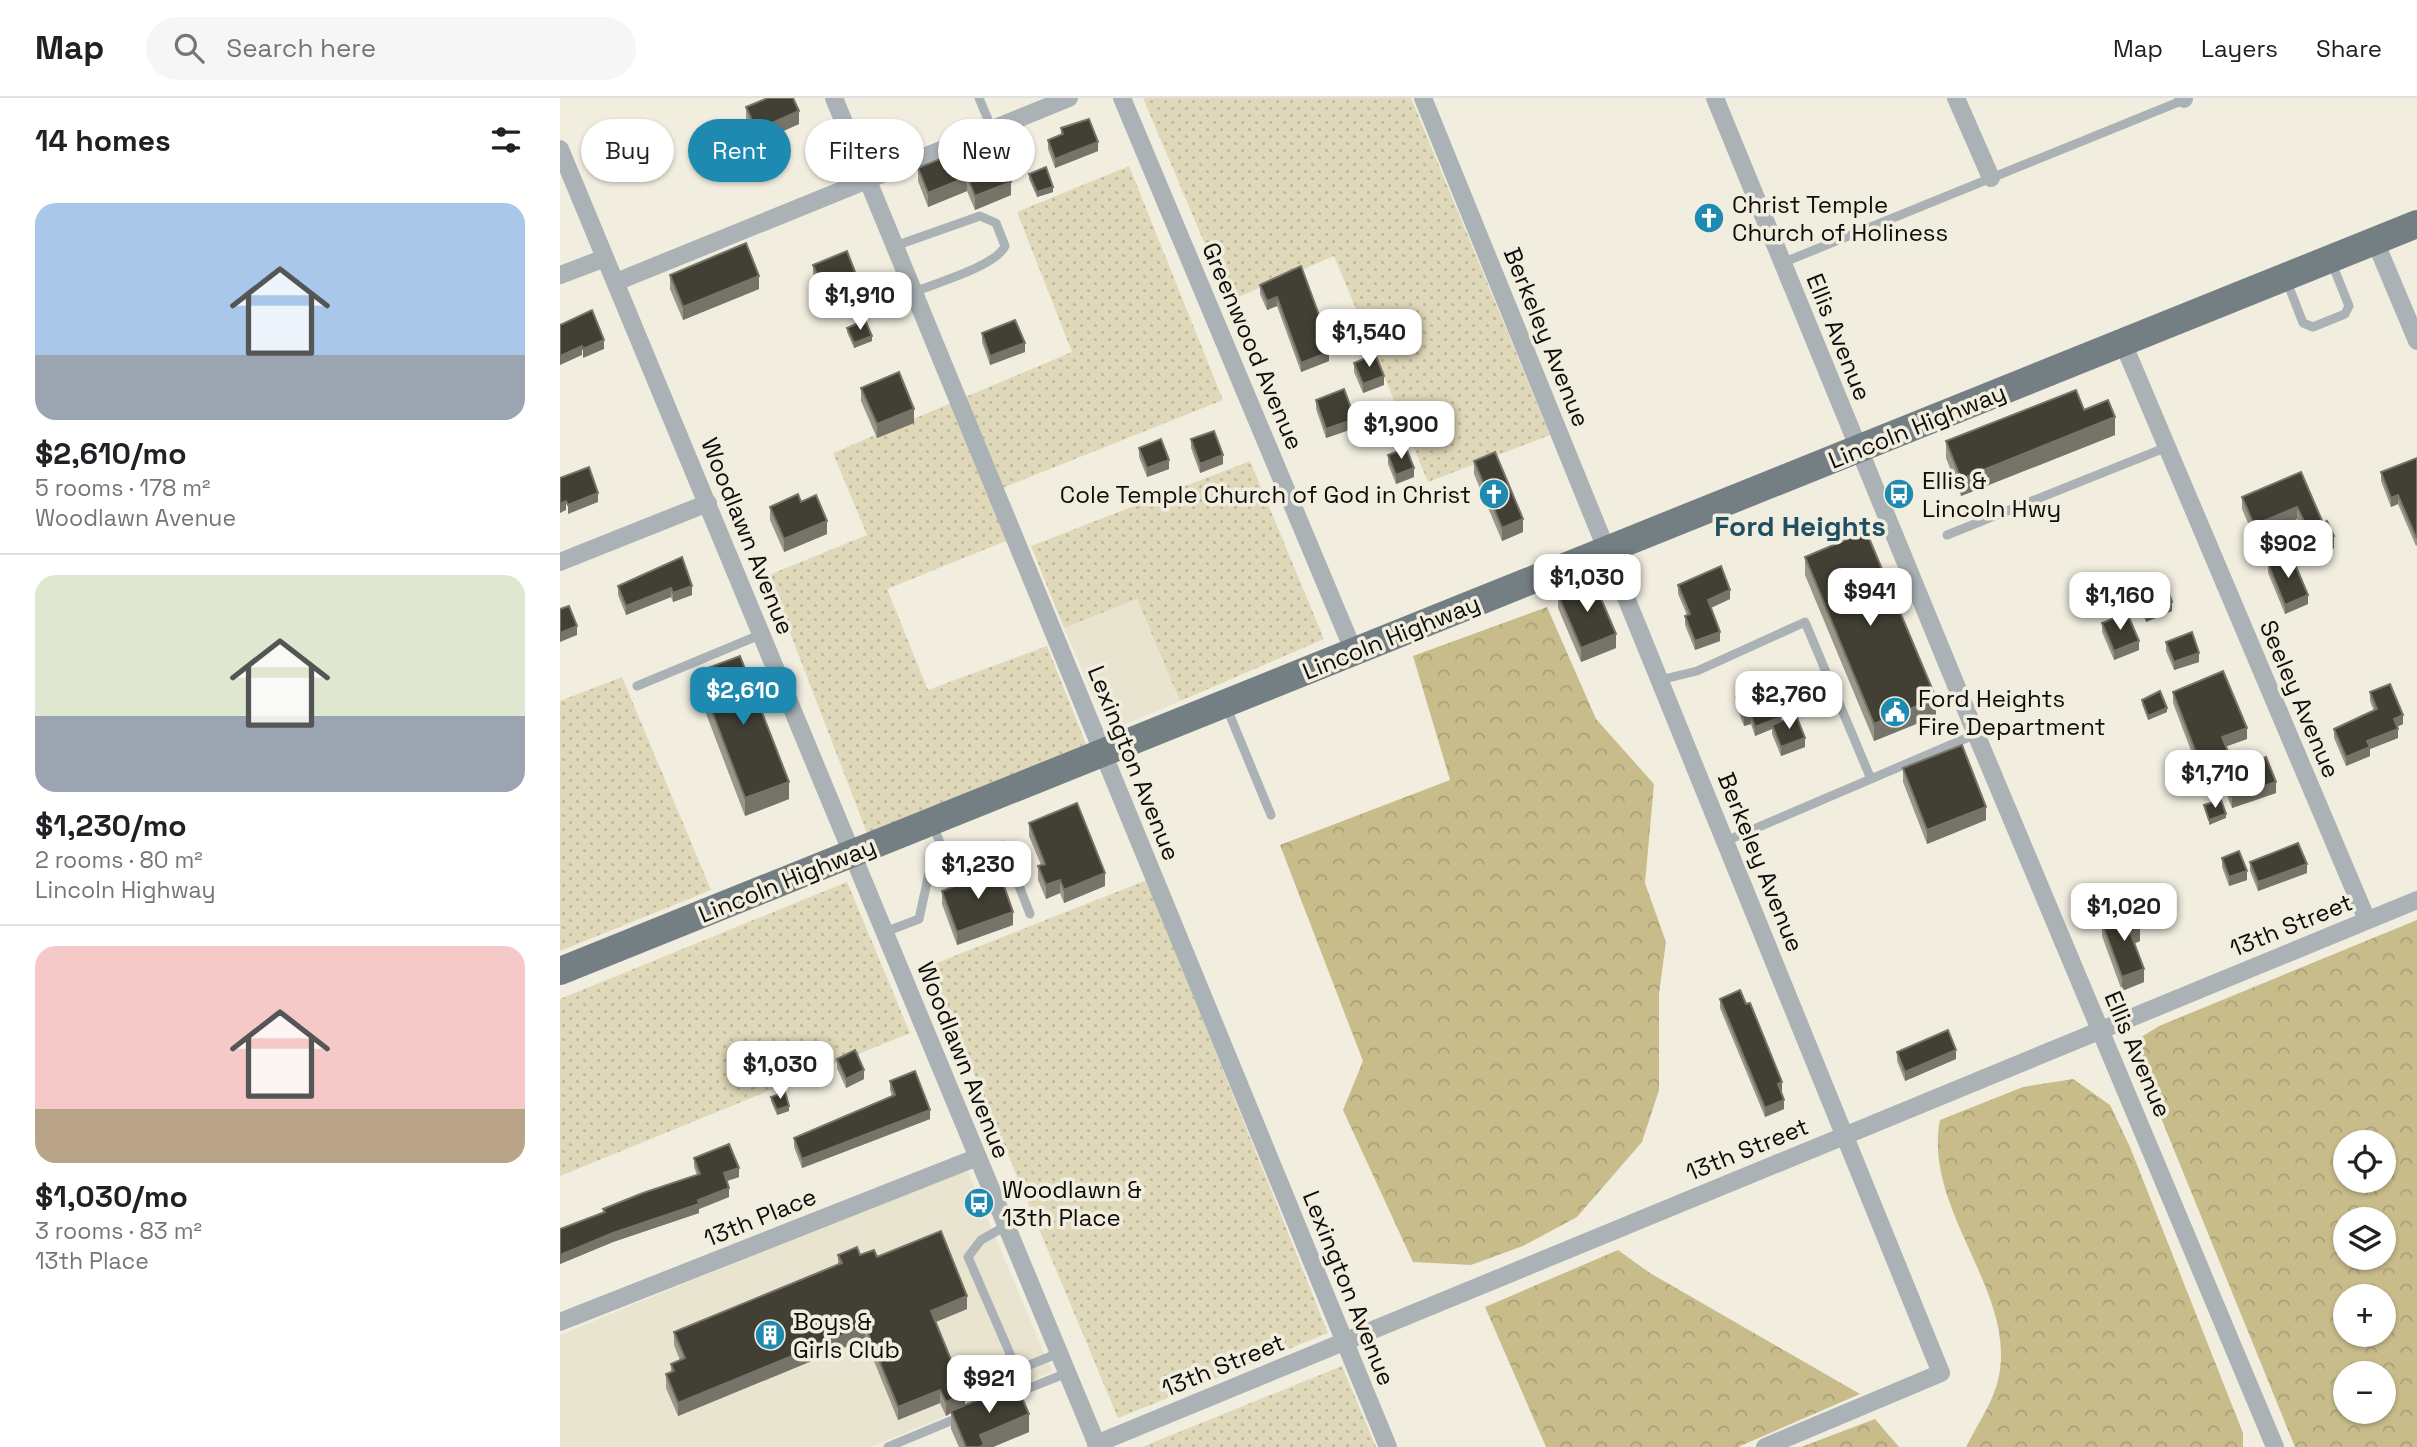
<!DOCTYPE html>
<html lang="en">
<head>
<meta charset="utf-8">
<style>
  :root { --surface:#fff; --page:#f6f6f6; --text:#202124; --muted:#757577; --line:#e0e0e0; --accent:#1e8ab1 }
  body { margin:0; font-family:"Space Grotesk",sans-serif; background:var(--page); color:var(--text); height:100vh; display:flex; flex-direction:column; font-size:26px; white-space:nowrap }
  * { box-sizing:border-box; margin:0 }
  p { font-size:23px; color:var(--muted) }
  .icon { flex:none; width:38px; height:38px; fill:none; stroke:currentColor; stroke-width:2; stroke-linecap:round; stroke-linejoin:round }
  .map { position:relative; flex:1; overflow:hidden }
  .panel { display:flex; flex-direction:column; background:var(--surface); width:560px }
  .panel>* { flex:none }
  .guide { position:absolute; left:21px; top:21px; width:665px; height:63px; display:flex; gap:14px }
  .fabs { position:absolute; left:1773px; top:1032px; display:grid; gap:14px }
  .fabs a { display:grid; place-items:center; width:63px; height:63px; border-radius:50%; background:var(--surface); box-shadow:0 2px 5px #0004; font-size:35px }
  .price { position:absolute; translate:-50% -60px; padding:0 16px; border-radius:14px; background:#fff; color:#222; font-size:23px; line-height:46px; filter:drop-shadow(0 2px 4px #0008) }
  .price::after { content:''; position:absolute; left:50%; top:42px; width:21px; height:16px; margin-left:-10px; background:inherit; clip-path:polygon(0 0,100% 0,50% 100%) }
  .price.selected { background:var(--accent); color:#fff }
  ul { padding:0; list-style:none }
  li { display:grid; align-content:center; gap:14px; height:371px; padding:0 35px }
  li+li { border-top:2px solid var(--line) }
  li span { display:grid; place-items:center; height:217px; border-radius:21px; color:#555 }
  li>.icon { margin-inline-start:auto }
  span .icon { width:126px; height:126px; fill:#fffc; stroke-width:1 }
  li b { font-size:30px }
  h2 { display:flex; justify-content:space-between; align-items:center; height:84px; padding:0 35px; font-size:30px }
  .pill { padding:0 24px; border-radius:32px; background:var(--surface); box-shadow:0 2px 5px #0004; font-size:24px; line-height:63px }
  .pill.selected { background:var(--accent); color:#fff }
  header { display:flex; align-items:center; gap:42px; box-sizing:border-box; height:98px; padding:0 35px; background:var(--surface); border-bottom:2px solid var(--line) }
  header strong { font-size:33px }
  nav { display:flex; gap:38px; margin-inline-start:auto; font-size:24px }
  .search { width:490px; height:63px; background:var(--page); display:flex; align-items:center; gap:18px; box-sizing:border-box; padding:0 24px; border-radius:38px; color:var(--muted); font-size:26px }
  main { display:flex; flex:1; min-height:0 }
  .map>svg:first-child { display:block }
</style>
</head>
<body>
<header>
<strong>Map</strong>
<div class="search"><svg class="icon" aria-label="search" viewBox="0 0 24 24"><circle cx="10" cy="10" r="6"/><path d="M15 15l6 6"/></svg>Search here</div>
<nav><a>Map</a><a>Layers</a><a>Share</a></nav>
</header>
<main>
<section class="panel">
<h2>14 homes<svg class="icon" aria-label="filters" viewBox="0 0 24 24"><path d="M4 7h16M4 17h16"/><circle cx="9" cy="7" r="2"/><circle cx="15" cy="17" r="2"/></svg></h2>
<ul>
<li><span style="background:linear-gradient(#a9c7e8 70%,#9aa5b1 0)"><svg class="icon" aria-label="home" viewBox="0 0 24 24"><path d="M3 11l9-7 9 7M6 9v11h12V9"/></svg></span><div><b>$2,610/mo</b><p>5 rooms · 178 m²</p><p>Woodlawn Avenue</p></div></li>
<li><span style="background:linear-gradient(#dfe7d0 65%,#9aa5b1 0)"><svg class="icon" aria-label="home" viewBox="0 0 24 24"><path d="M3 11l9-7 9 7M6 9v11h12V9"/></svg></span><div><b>$1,230/mo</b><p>2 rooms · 80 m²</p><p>Lincoln Highway</p></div></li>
<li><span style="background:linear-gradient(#f6c9c9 75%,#b9a48a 0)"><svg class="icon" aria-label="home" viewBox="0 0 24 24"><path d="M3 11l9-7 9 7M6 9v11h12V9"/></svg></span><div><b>$1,030/mo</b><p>3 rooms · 83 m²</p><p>13th Place</p></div></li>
</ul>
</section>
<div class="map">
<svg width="1857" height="1349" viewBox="0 0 1857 1349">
  <defs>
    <pattern id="grass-dots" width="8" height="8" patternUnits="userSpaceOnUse" patternTransform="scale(1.75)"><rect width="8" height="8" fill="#dfd8b9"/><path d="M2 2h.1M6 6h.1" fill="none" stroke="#beb89e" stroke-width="1.8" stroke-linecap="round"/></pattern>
    <pattern id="forest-crowns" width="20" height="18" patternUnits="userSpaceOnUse" patternTransform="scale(1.75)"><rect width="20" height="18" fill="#c8bc8b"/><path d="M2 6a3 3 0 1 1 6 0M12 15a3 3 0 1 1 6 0" fill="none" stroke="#aba077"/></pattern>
  </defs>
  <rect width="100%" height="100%" fill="#f1eee0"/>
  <path fill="#e9e4cf" d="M577 501 620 603 549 633 504 530Z
    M406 1069 492 1274 311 1349H0V1237Z"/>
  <path fill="url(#grass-dots)" d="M583 0H851L990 337 868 384 774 158 669 203Z
    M569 68 663 302 442 390 463 436 327 491 368 592 487 548 526 646 307 735 224 519 204 479 307 437 273 355 512 254 457 114Z
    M690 363 764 541 620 603 577 501 504 530 471 448Z
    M62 579 151 792 0 853V603Z
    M587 782 768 1235 558 1320 369 868Z
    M287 784 350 935 0 1078V901Z
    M782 1268 816 1349H582Z"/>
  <path fill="url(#forest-crowns)" fill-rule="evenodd" d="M987 509 1036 621 1094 686 1085 785 1106 844 1099 896V992L1082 1044 1017 1119 963 1148 911 1167 853 1164 783 1012 803 963 720 747 890 682 853 558Z
    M1857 822V1349H1735L1575 956 1578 941 1599 928ZM1785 1045H1824V1083H1785ZM1785 1122H1824V1160H1785ZM1785 1199H1824V1237H1785ZM1785 1276H1824V1314H1785Z
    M1513 981 1550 1007 1570 1049 1683 1335V1349H1406C1416 1329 1431 1307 1437 1286 1462 1198 1362 1114 1380 1022L1463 989Z
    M1058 1152 1090 1175 1300 1296 1178 1349H986L925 1209Z
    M1315 1321 1339 1349H1241Z"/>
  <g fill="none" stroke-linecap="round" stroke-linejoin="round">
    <path stroke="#abb2b5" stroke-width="9" d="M419 0 432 31
      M335 148 420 118 436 125 445 148C436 168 376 185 354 194
      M1222 165 1626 1
      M1726 181 1743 225 1753 229 1785 216 1789 208 1771 163
      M1387 437 1607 349
      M1100 582 1137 573 1245 524 1311 681
      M77 588 202 536
      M666 608 711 717
      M373 727 389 768
      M1166 743 1416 636
      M325 834 359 821 369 775 443 747 470 816
      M446 1128 421 1142 408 1159 457 1272 499 1255
      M449 1298 507 1275
      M328 1349 400 1319"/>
    <path stroke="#abb2b5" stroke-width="18" d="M274 0 828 1349
      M562 0 794 554
      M863 0 1381 1275 1205 1349
      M1155 0 1416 636 1715 1349
      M1396 0 1431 80
      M1623 0 1624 1
      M0 51 538 1349
      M1815 143 1857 243
      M0 177 45 160
      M56 184 509 0
      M1563 245 1807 822
      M0 464 148 405
      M0 1224 418 1059
      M536 1346 1857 802"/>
    <path stroke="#747f84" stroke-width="28" d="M0 873 1857 126"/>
  </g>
  <path fill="#9a968a" d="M186 9 239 26 208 40 213 66 193 73 184 53V40L193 37 186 23Z
    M501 30 538 53 495 70 488 51V42L501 37Z
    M433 39 451 97 415 112 407 93 368 109 358 83V70Z
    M469 76 493 94 477 99 469 81Z
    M253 167 295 183 262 197 253 176Z
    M110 177 199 191 123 222 110 191Z
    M700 187 763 237 769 263 741 274 717 208 707 212 700 196Z
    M287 230 312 243 294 250 287 234Z
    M422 235 465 254 430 267 422 244Z
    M794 265 824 287 803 295 794 274Z
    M301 290 354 325 317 340 301 303Z
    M756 302 795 330 766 340 756 311Z
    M1524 312 1555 337 1401 398 1386 360V343Z
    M631 341 663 366 640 375 631 350Z
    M579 350 609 371 587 379 579 359Z
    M828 357 854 379 836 386 828 366Z
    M1857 360V447L1856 448 1838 406 1831 409 1821 383V374Z
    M914 363 963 434 942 443 914 376Z
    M1741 374 1774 450 1756 459 1737 421 1694 439 1682 411V399Z
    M210 409 267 436 224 454 210 422Z
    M122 459 132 497 113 504 111 499 66 517 58 497V488Z
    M1245 459 1376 618 1314 643 1245 477Z
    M1708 466 1748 506 1725 516 1708 475Z
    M1118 487 1170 501 1151 510 1160 543 1135 552 1125 527V518L1127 517 1118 496Z
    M1575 489 1612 513 1586 524 1575 498Z
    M998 497 1056 550 1021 564 998 510Z
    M1542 525 1579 552 1554 562 1542 534Z
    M1606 544 1639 564 1614 572 1606 553Z
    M137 574 229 701 185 718 137 592Z
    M1613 594 1687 641 1666 648 1675 671 1716 695 1672 710 1657 673 1641 679 1613 605Z
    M1810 594 1843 626 1837 629 1838 640 1810 651V658L1786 668 1774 640V631L1814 613 1810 603Z
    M1176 599 1221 623 1245 649 1221 658 1212 636V631L1195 638 1191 626 1184 628 1176 608Z
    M1582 602 1607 614 1588 622 1582 606Z
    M1343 670 1426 722 1367 746 1343 684Z
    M469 725 545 788 504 805 500 795 486 801 478 782V768L481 767 469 738Z
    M1662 760 1687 782 1669 788 1662 769Z
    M1690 764 1747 775 1698 793 1690 773Z
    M382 793 453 827 397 847 382 806Z
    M1542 825 1580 843 1574 846 1584 884 1562 893 1542 838Z
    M1160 901 1222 993 1221 994 1224 1011 1205 1019 1160 910Z
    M1337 954 1396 961 1345 983 1337 963Z
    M277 961 304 981 286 990 277 970Z
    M330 983 370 1021 242 1070 234 1049V1040L332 998 330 992Z
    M211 999 229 1013 217 1017 211 1003Z
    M134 1060 179 1079 167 1083 169 1099 139 1111V1115L53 1144 0 1166V1131L43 1115V1111L137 1077 134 1069Z
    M278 1157 317 1159 407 1211 375 1224 405 1307 469 1334 433 1349H399L391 1331V1315L386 1318 380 1305 338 1322 305 1241 118 1318 106 1290V1276L111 1274V1266L120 1262 114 1247V1234L278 1166Z"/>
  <path fill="#767468" d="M239 13V26L196 45V32Z
    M538 44V53L495 70V61Z
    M213 52V66L193 73V60Z
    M407 79V93L368 109V95Z
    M451 84V97L415 112V98Z
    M493 89V94L477 99V94Z
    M295 174V183L262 197V188Z
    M199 178V191L123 222V209Z
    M717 199V208L707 212V203Z
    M312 238V243L294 250V245Z
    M44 242V251L23 260V251Z
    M465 245V254L430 267V258Z
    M22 248V257L0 267V258Z
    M769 254V263L741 274V265Z
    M824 278V287L803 295V286Z
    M354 311V325L317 340V326Z
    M1555 319V337L1401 398V381Z
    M795 321V330L766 340V331Z
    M663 357V366L640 375V366Z
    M609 362V371L587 379V370Z
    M854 370V379L836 386V377Z
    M38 395V404L8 416V407Z
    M1838 397V406L1831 409V400Z
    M6 403V412L0 415V406Z
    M1737 409V421L1694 439V427Z
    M963 421V434L942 443V430Z
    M267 423V436L224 454V441Z
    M1774 438V450L1756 459V447Z
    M132 488V497L113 504V495Z
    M111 490V499L66 517V508Z
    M1170 492V501L1148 511V502Z
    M1748 497V506L1725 516V507Z
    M1612 504V513L1586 524V515Z
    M17 528V537L0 544V535Z
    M1160 534V543L1135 552V543Z
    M1056 536V550L1021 564V550Z
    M1579 543V552L1554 562V553Z
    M1639 555V564L1614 572V564Z
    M1376 600V618L1314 643V626Z
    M1607 610V614L1588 622V618Z
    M1191 617V626L1184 628V619Z
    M1843 617V626L1834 630V621Z
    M1221 619V628L1212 627V631L1195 638V629Z
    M1687 630V641L1662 650V639Z
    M1838 631V640L1810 651V658L1786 668V659L1807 643Z
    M1245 640V649L1221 658V649Z
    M1657 662V673L1641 679V668Z
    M229 684V701L185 718V700Z
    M1716 684V695L1672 710V699Z
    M1426 709V722L1367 746V732Z
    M1666 716V720L1649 727V722Z
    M1747 766V775L1698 793V784Z
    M1687 773V782L1669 788V779Z
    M545 775V788L504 805V792Z
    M500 782V795L486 801V787Z
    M453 814V827L397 847V834Z
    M1580 830V843L1570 847V834Z
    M1584 871V884L1562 893V879Z
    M1396 952V961L1345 983V974Z
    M304 972V981L286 990V981Z
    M1222 984V993L1218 995V986Z
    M1224 1002V1011L1205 1019V1010Z
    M229 1008V1013L217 1017V1012Z
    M370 1012V1021L242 1070V1061Z
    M179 1070V1079L164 1084V1075Z
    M169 1090V1099L139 1111V1115L53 1144 0 1166V1157Z
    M407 1198V1211L371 1226V1213Z
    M305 1228V1241L118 1318V1305Z
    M380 1292V1305L338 1322V1309Z
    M405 1296V1310L391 1313V1315L386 1318V1304Z
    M469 1316V1334L433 1349H419L420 1337Z"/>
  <path fill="#423f34" stroke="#767468" stroke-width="2" d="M208 0H233L239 13 196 32 186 9Z
    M529 21 538 44 495 61 488 42 503 36 501 30Z
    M204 32 213 52 193 60 184 40Z
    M433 39 451 84 415 98 407 79 368 95 358 70Z
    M486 69 493 89 477 94 469 76Z
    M186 145 199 178 123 209 110 177Z
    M287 153 295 174 262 188 253 167Z
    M741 168 763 228 760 229 769 254 741 265 717 199 707 203 700 187Z
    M32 212 44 242 23 251 22 248 0 258V227Z
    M305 222 312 238 294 245 287 230Z
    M455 222 465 245 430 258 422 235Z
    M815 256 824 278 803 286 794 265Z
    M339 274 354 311 317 326 301 290Z
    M784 291 795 321 766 331 756 302Z
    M1516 292 1524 312 1548 302 1555 319 1401 381 1386 343Z
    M654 333 663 357 640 366 631 341Z
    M601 341 609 362 587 370 579 350Z
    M846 350 854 370 836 377 828 357Z
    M935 354 963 421 942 430 914 363Z
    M1857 360V438L1856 439 1838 397 1831 400 1821 374Z
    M29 369 38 395 8 407 6 403 0 406V380Z
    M1741 374 1763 425 1767 423 1774 438 1756 447 1737 409 1694 427 1682 399Z
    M238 396 241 404 256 397 267 423 224 441 210 409Z
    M1306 433 1376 600 1314 626 1245 459Z
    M1731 457 1748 497 1725 507 1708 466Z
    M122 459 132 488 113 495 111 490 66 508 58 488Z
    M1161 468 1170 492 1148 502 1160 534 1135 543 1125 518 1130 516 1118 487Z
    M1603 477 1612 504 1586 515 1575 489Z
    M1033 482 1056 536 1021 550 998 497Z
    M9 508 17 528 0 535V511Z
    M1567 515 1579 543 1554 553 1542 525Z
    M1632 534 1639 555 1614 564 1606 544Z
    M180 558 229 684 185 700 137 574Z
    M1663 573 1687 630 1662 639 1675 671 1706 659 1716 684 1672 699 1657 662 1641 668 1613 594Z
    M1209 586 1221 619 1195 629 1191 617 1184 619 1176 599Z
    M1830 586 1843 617 1834 621 1838 631 1807 643 1810 649 1786 659 1774 631 1817 611 1810 594Z
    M1600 593 1607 610 1588 618 1582 602Z
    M1236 617 1245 640 1221 649 1212 627Z
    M1402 647 1426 709 1367 732 1343 670Z
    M1661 702 1666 716 1649 722 1644 707Z
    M517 705 545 775 504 792 500 782 486 787 478 768 485 766 469 725Z
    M1738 745 1747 766 1698 784 1690 764Z
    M1679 753 1687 773 1669 779 1662 760Z
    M438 771 453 814 397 834 382 793Z
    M1575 813 1580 830 1570 834 1584 871 1562 879 1542 825Z
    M1180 892 1186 906 1190 905 1222 984 1218 986 1224 1002 1205 1010 1160 901Z
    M1388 932 1396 952 1345 974 1337 954Z
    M295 952 304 972 286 981 277 961Z
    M355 973 370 1012 242 1061 234 1040 335 997 330 983Z
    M225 994 229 1008 217 1012 211 999Z
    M169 1046 179 1070 164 1075 169 1090 138 1102 139 1106 53 1135 0 1157V1131L45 1114 43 1111 83 1095 140 1076 134 1060Z
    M381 1133 407 1198 371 1213 405 1296 386 1304 380 1292 338 1309 305 1228 118 1305 106 1276 114 1273 111 1266 125 1260 114 1234 282 1165 278 1157 297 1149 300 1157 314 1152 317 1159Z
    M456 1286 469 1316 420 1337 424 1347 419 1349H406L391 1313Z"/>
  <defs>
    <g id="church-disc" transform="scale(1.575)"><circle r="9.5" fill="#1e8ab1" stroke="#f1eee0"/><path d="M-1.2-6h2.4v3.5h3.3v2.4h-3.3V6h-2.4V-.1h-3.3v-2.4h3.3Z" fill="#fff"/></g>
    <g id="bus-disc" transform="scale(1.575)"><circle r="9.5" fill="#1e8ab1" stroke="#f1eee0"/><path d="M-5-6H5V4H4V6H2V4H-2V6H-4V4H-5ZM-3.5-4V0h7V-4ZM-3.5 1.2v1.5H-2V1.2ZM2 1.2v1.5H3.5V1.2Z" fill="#fff"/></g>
    <g id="civic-disc" transform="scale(1.575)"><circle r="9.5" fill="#1e8ab1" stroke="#f1eee0"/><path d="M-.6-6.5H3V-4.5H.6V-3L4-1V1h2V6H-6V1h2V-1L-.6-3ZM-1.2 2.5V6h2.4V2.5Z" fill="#fff"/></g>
    <g id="building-disc" transform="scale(1.575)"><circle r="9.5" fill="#1e8ab1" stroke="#f1eee0"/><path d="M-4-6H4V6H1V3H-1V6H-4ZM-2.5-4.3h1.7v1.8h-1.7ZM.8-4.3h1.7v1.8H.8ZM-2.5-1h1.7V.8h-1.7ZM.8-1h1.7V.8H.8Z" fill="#fff"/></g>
  </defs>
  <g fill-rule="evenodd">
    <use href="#church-disc" x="1149" y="120"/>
    <use href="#church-disc" x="934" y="396"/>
    <use href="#bus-disc" x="1339" y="396"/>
    <use href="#civic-disc" x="1335" y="614"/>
    <use href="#bus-disc" x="419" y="1105"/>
    <use href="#building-disc" x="210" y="1237"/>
  </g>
  <g text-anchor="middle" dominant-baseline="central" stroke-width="7" stroke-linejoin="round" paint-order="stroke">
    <g font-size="24" fill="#0e0d09" stroke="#f1eee0" text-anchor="start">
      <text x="1172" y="106">Christ Temple<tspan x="1172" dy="28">Church of Holiness</tspan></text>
      <text x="1362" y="382">Ellis &amp;<tspan x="1362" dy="28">Lincoln Hwy</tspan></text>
      <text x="911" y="396" text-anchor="end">Cole Temple Church of God in Christ</text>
      <text x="1358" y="600">Ford Heights<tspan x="1358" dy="28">Fire Department</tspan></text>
      <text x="442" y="1091">Woodlawn &amp;<tspan x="442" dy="28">13th Place</tspan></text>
      <text x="233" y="1223">Boys &amp;<tspan x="233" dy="28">Girls Club</tspan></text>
    </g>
    <g font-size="24" fill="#0e0d09" stroke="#f1eee0">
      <text transform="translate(987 239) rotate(68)">Berkeley Avenue</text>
      <text transform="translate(1279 239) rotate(68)">Ellis Avenue</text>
      <text transform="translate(693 248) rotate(67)">Greenwood Avenue</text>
      <text transform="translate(1357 328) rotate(-22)">Lincoln Highway</text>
      <text transform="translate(188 438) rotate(68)">Woodlawn Avenue</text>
      <text transform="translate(831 539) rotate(-22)">Lincoln Highway</text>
      <text transform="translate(1740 601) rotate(67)">Seeley Avenue</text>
      <text transform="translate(574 665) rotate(68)">Lexington Avenue</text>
      <text transform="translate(1201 764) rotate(68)">Berkeley Avenue</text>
      <text transform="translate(227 782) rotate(-22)">Lincoln Highway</text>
      <text transform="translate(1731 827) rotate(-22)">13th Street</text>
      <text transform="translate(1578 956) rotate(67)">Ellis Avenue</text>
      <text transform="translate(404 962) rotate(68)">Woodlawn Avenue</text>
      <text transform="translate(1187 1051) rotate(-22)">13th Street</text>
      <text transform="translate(200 1119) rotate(-22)">13th Place</text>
      <text transform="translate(789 1190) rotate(68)">Lexington Avenue</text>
      <text transform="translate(663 1267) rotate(-22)">13th Street</text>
    </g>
    <g font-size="28" font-weight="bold" fill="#204f62" stroke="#f1eee0">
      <text x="1240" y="428">Ford Heights</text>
    </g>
  </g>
</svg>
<div class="fabs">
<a><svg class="icon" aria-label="locate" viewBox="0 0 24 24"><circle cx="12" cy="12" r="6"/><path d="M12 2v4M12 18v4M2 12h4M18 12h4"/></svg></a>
<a><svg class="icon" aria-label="layers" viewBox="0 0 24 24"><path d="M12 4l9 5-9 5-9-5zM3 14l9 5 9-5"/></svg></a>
<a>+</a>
<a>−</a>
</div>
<b class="price" style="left:300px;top:234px">$1,910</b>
<b class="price" style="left:809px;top:271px">$1,540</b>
<b class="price" style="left:841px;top:363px">$1,900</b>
<b class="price" style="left:1728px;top:482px">$902</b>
<b class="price" style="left:1027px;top:516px">$1,030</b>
<b class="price" style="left:1310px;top:530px">$941</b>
<b class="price" style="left:1560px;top:534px">$1,160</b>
<b class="price selected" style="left:183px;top:629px">$2,610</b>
<b class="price" style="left:1229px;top:633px">$2,760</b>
<b class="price" style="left:1655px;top:712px">$1,710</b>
<b class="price" style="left:418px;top:803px">$1,230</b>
<b class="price" style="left:1564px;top:845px">$1,020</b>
<b class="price" style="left:220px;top:1003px">$1,030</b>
<b class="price" style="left:429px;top:1317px">$921</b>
<div class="guide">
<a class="pill">Buy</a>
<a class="pill selected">Rent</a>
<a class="pill">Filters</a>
<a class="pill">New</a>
</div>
</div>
</main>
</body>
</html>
